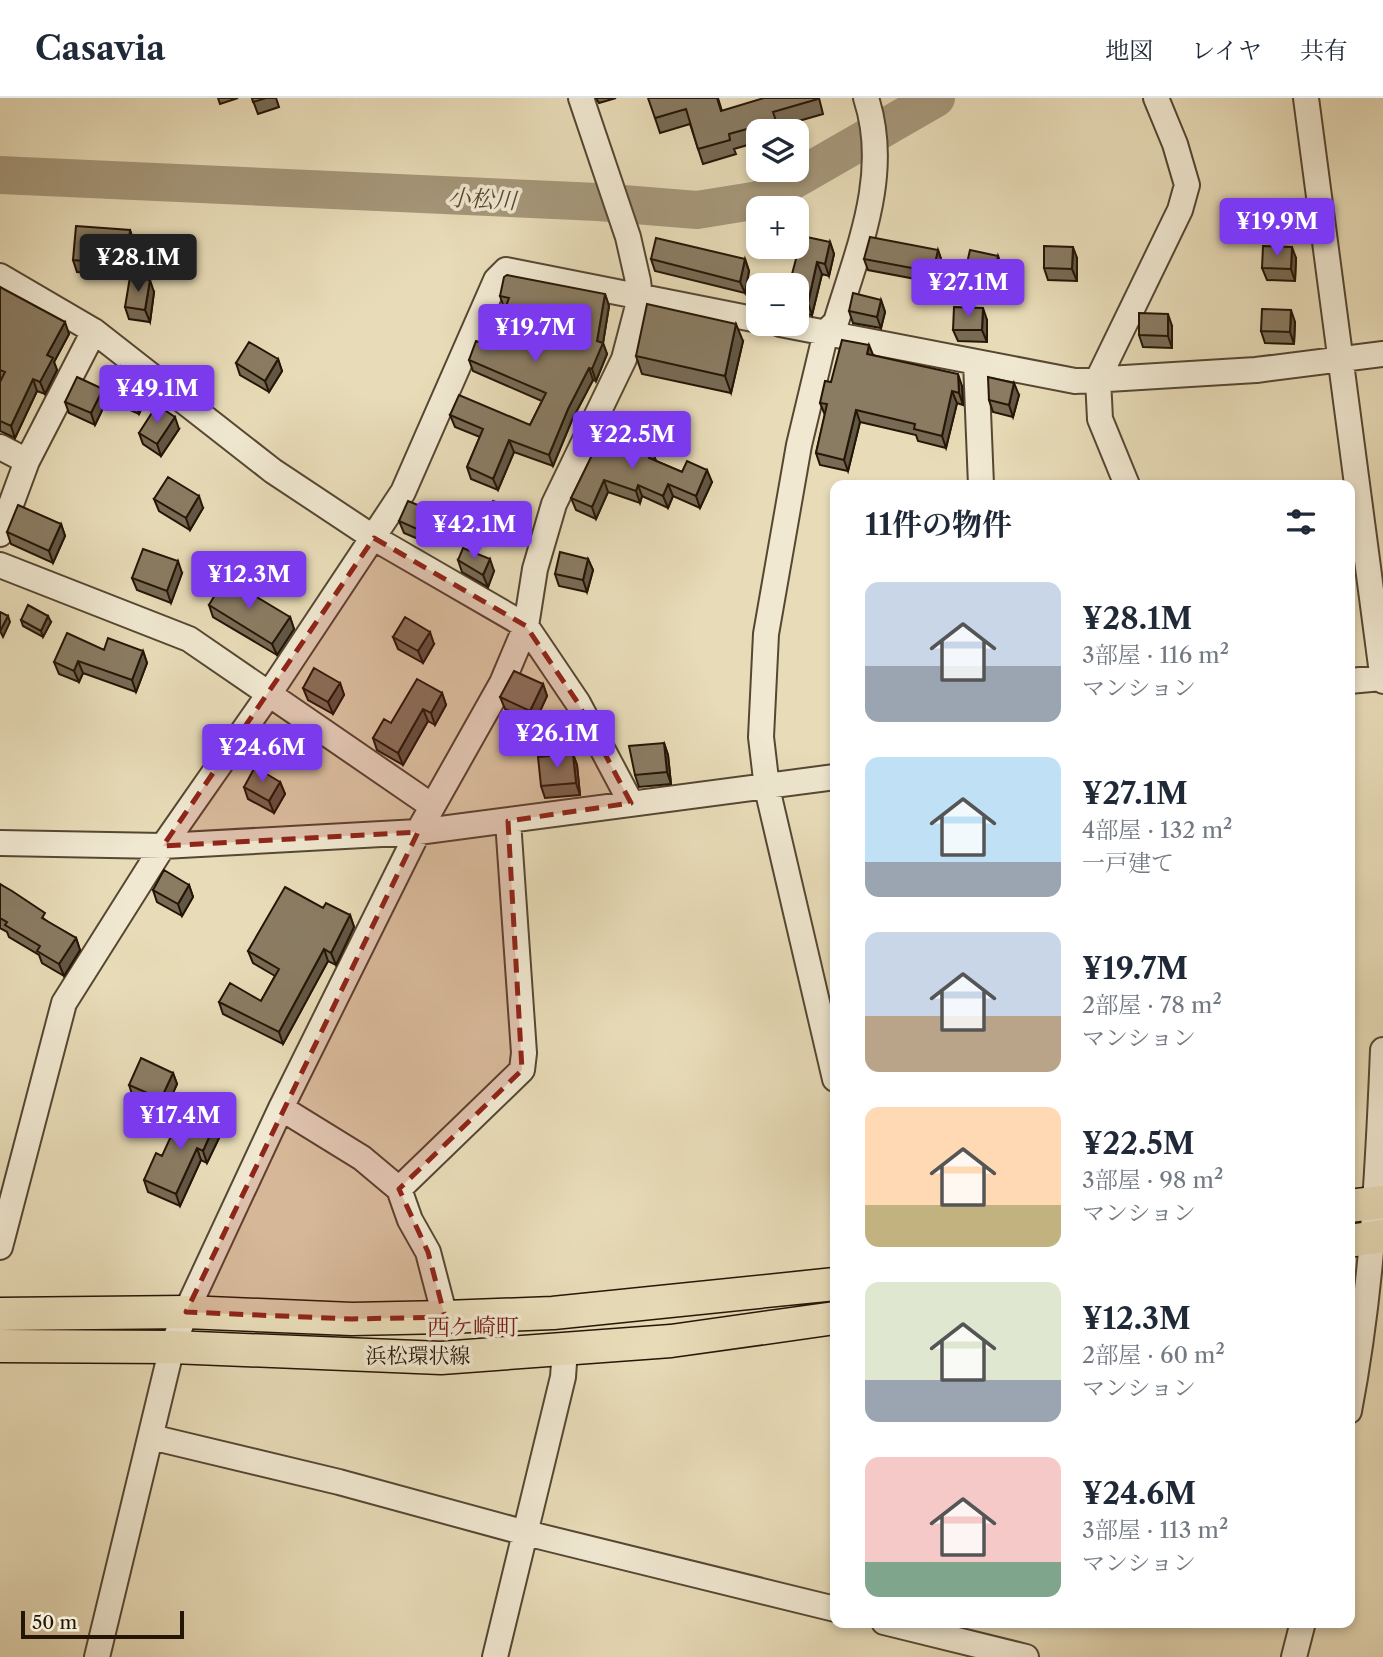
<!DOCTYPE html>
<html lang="ja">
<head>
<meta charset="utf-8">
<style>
  :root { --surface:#fff; --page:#f2f2f3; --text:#1f2937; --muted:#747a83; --line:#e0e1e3; --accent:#7c3aed }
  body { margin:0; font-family:"Libre Caslon Text","Noto Serif JP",serif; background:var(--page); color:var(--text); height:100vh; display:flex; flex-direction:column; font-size:26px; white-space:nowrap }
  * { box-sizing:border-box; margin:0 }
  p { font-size:23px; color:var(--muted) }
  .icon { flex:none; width:38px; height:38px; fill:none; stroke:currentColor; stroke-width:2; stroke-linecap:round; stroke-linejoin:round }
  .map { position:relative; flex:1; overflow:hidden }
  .side { position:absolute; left:830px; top:382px; width:525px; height:1148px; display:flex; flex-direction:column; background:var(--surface); border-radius:14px; box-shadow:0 4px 10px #0003 }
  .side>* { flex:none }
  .controls { position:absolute; left:746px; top:21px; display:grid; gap:14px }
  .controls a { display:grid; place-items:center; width:63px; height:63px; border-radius:14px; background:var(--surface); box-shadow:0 4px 10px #0003; font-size:35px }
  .scale { position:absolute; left:21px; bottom:18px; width:163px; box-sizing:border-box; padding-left:7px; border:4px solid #251506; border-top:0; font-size:19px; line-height:24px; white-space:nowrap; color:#251506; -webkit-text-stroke:5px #f0e8d1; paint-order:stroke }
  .price { position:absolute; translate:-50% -60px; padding:0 16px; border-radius:7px; background:var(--accent); color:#fff; font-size:23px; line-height:46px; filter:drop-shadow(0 2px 4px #0008) }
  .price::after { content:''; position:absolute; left:50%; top:42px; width:21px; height:16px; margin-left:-10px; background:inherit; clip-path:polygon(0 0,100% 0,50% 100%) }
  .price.current { background:#222; color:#fff }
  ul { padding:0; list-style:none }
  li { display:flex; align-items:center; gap:21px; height:175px; padding:0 35px }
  li span { display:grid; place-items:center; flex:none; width:196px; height:140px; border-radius:14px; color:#555 }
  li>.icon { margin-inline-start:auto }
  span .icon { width:84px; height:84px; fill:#fffc; stroke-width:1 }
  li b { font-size:30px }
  h2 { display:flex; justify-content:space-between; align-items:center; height:84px; padding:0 35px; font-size:30px }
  header { display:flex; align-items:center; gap:42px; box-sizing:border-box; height:98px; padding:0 35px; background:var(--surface); border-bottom:2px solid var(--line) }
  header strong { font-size:33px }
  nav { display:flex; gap:38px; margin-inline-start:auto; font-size:24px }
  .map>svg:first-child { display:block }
</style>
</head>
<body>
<header>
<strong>Casavia</strong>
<nav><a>地図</a><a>レイヤ</a><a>共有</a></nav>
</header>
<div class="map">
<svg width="1383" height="1559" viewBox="0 0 1383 1559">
  <rect width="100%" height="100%" fill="#e8dcb8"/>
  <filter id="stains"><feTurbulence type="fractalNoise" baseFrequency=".00286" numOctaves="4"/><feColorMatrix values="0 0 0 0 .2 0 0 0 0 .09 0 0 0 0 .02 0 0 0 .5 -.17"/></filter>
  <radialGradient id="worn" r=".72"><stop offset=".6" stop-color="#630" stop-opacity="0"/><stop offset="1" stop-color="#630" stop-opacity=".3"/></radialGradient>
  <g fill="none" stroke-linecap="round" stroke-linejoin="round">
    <path stroke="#a6987b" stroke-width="38" d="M0 77 598 104 697 112 759 102 936 0"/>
    <g stroke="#564732" stroke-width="28">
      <path id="minor" d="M1306 0 1383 583
        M0 178 94 233
        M780 226 1075 283 1256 272 1383 256
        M976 264 981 387
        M0 349 27 363 94 233 273 373 374 440 526 528 578 605 631 705
        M1127 387 1100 321 1098 281 1180 112 1187 87 1175 46 1156 0
        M0 436 27 363
        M0 467 189 541 432 708
        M1349 583 1383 580
        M0 745 163 748 418 734 835 679
        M835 981 767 690 761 639 766 536 799 347 826 234 836 224C858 151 891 76 866 0
        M281 1010 362 1060 399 1091 410 1122 428 1154 445 1219
        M399 1091 522 972 524 955 508 723
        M0 1149 64 905 163 748 269 596 403 394 496 182 506 172 758 222
        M1349 1313C1372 1193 1378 1075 1383 952
        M151 1339 339 1384 526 1435 835 1511
        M884 1524 1026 1559
        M97 1559 172 1249 186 1214 281 1010 418 734 502 585 526 528 535 471 554 406 624 261 640 200 638 183 628 139 581 0
        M495 1559 563 1279 565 1251
        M1294 1559 1303 1524"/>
    </g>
    <g stroke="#251506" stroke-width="35">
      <path id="major" d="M1349 1108 1383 1104
        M1349 1143 1383 1138
        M0 1216 186 1214 352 1221 445 1219 553 1215 835 1186
        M0 1248 172 1249 441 1260 671 1243 835 1220"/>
    </g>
    <use href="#minor" stroke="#f0e8d1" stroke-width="24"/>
    <use href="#major" stroke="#e8dcb8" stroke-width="32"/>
  </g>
  <path fill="#776b55" stroke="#251506" stroke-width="2" d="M218 0H238L220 6Z
    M252 0H276L279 9 258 16Z
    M596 0H616L599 5Z
    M718 0 722 13 819 0 823 16 778 29 780 33H758V44L734 51 736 56 703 66 690 26 660 35 655 20Z
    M130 132 134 144 131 178 77 174 73 162Z
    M830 144 834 156 829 178 822 176 812 217 796 214V187L791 180Z
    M938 152 942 164 937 185 868 172 864 161Z
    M998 158 1002 170 997 192 969 185 965 174Z
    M1077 160V183L1048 182 1044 170Z
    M1296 160 1295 183 1267 182 1262 170Z
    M651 161H745L749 173 745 195 655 173Z
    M0 189 69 236 54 264 57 272 45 296 37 293 15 340 0 333V284L1 282 0 281Z
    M154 194 150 224 129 221 125 209Z
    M605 196 609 208 603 245 607 256 596 283 593 282 572 322 553 368 514 354 498 392 471 381 467 369 480 339 455 329 450 317 530 327 542 303 473 273 469 262 491 248 505 210H504L500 198Z
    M881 202 885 214 881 230 853 225 849 213Z
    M987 222V244L958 243 953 232Z
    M1295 224 1294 246 1265 245 1261 233Z
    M1172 228V250L1143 249 1139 237Z
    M743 243 731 295 642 276 636 258Z
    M873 257 962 288 963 307 957 305 946 350 918 343 916 337 860 324 848 373 820 367 816 355 825 317 820 305 831 284Z
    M278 261 282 273 269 294 240 277 236 265Z
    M103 291 107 302 95 327 69 315 65 304Z
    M109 293 149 295 139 316 114 305Z
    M1019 297 1013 319 993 314 989 302Z
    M179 331 161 358 143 346 139 335Z
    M652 352 656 363 682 374 712 384 700 410 673 398 668 410 642 398 640 405 608 394 596 421 576 412 571 400Z
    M154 401 203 410 190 432 159 413Z
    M435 414 439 426 430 446 404 435 399 423Z
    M519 414 524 426 515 446 488 435 484 423Z
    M61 426 65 438 53 465 11 446 7 434Z
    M588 461 593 472 587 494 559 488 555 476Z
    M458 462 494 473 488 489 462 474Z
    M182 475 171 505 137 492 132 480Z
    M209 507 290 519 294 531 277 557 213 519Z
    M21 522 51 524 43 539 23 528Z
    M393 539 434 546 423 565 398 551Z
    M104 552 143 553 147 565 136 594 83 575 79 584 59 576 54 564Z
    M340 585 344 597 333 616 308 602 303 590Z
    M543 586 547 598 535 624 505 611 500 599Z
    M442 595 446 607 435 627 428 623 403 667 377 652 373 640 391 625Z
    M664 645 668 657 671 686 639 689 635 677Z
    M573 656 577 667 580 697 545 700 541 688Z
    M280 684 285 696 274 715 248 701 244 689Z
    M0 786 48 824 76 840 80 852 64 878 42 865 39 857 9 839 7 834 0 830Z
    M189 787 193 799 182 818 157 804 153 792Z
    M323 810 350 817 354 829 336 867 328 863 283 946 223 916 219 904 261 903 275 878 253 865 248 853Z
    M173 975 177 986 165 1013 133 999 129 987Z
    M215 1026 220 1038 207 1065 201 1062 180 1108 148 1094 144 1082 162 1058Z"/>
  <path fill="#615745" stroke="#251506" stroke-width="2" d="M130 132 134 144 131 178 127 167Z
    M830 144 834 156 829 178 825 166Z
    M1073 149 1077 160V183L1072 171Z
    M1292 149 1296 160 1295 183 1291 171Z
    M938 152 942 164 937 185 933 174Z
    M998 158 1002 170 997 192 993 180Z
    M745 161 749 173 745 195 740 184Z
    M817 164 822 176 812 217 808 205Z
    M150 182 154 194 150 224 145 212Z
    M605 196 609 208 603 245 607 256 596 283 592 271Z
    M881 202 885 214 881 230 877 219Z
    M983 210 987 222V244L982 232Z
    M1291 212 1295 224 1294 246 1290 234Z
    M1168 216 1172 228V250L1168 238Z
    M65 224 69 236 54 264 57 272 45 296 40 284 47 257Z
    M736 226 743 243 731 295 725 278Z
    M869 247 874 259 867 256Z
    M278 261 282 273 269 294 265 283Z
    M589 270 593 282 572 322 553 368 549 357 568 311Z
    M958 276 962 288 963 307 959 295Z
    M33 281 37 293 15 340 11 328Z
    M145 283 149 295 139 316 135 305Z
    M1014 285 1019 297 1013 319 1009 307Z
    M103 291 107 302 95 327 91 315Z
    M952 293 957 305 946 350 942 338Z
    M856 312 860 324 848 373 844 362Z
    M175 319 179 331 161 358 157 346Z
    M509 342 514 354 498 392 493 381Z
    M652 352 656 363 649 360Z
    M707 372 712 384 700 410 696 398Z
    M604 382 608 394 596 421 592 409Z
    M668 386 673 398 668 410 663 398Z
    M638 387 642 398 640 405 636 393Z
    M199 398 203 410 190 432 186 420Z
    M435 414 439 426 430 446 426 435Z
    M519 414 524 426 515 446 511 435Z
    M61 426 65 438 53 465 49 453Z
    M490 461 494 473 488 489 483 477Z
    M588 461 593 472 587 494 583 482Z
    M178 463 182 475 171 505 167 493Z
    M8 518 10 524 3 539 0 533Z
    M48 518 51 524 43 539 41 533Z
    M290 519 294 531 277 557 272 546Z
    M430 534 434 546 423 565 418 553Z
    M143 553 147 565 136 594 132 582Z
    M78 563 83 575 79 584 74 573Z
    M340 585 344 597 333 616 328 604Z
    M543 586 547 598 535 624 530 613Z
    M442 595 446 607 435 627 431 615Z
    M423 611 428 623 403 667 398 655Z
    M664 645 668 657 671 686 667 674Z
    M573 656 577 667 580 697 576 685Z
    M280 684 285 696 274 715 269 703Z
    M189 787 193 799 182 818 178 806Z
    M350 817 354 829 336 867 331 855Z
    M76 840 80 852 64 878 59 866Z
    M324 851 328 863 283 946 279 934Z
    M173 975 177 986 165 1013 161 1001Z
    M215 1026 220 1038 207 1065 203 1053Z
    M197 1050 201 1062 180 1108 176 1096Z"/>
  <path fill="#8a7c63" stroke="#251506" stroke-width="2" d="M252 0H266L253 4Z
    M648 0H717L721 13 764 0H817L818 1 773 14 776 23 729 36 730 42 698 51 686 11 655 20Z
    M76 128 130 132 127 167 73 162Z
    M802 138 830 144 825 166 817 164 808 205 796 203V187H782L784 178 791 180Z
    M870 139 938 152 933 174 864 161Z
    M656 140 745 161 740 184 651 161Z
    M1044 148 1073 149 1072 171 1044 170Z
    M1263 148 1292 149 1291 171 1262 170Z
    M970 152 998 158 993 180 965 174Z
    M507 177 605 196 597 243 603 245 592 271 589 270 568 311 549 357 509 342 493 381 467 369 483 331 450 317 459 297 530 327 546 295 469 262 476 243 491 248 509 200 500 198 504 179Z
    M130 179 150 182 145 212 125 209Z
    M0 189 65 224 47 257 53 260 40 284 33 281 11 328 0 323V284L5 274 0 272Z
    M853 195 881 202 877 219 849 213Z
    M647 206 736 226 725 278 636 258Z
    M954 209 983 210 982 232H953Z
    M1262 211 1291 212 1290 234 1261 233Z
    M1139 215 1168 216V238L1139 237Z
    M842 242 869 247 867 256 958 276 959 295 952 293 942 338 914 331 915 326 856 312 844 362 816 355 827 306 820 305 825 283 831 284Z
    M249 244 278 261 265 283 236 265Z
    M121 268 145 283 135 305 109 293Z
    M77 279 103 291 91 315 65 304Z
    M988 279 1014 285 1009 307 989 302Z
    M157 307 175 319 157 346 139 335Z
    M603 335 652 352 649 360 682 374 687 363 707 372 696 398 668 386 663 398 638 387 636 393 604 382 592 409 571 400Z
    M168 379 199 398 186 420 154 401Z
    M408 403 435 414 426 435 399 423Z
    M493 403 519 414 511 435 484 423Z
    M18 407 61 426 49 453 7 434Z
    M463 450 490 461 483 477 458 462Z
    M143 451 178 463 167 493 132 480Z
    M560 454 588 461 583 482 555 476Z
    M225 480 290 519 272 546 209 507Z
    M28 507 48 518 41 533 21 522Z
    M0 514 8 518 0 533Z
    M405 519 430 534 418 553 393 539Z
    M67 535 104 552 108 540 143 553 132 582 78 563 74 573 54 564Z
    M314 570 340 585 328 604 303 590Z
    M514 573 543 586 530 613 500 599Z
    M417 581 442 595 431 615 423 611 398 655 373 640 384 621 391 625Z
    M664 645 667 674 635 677 629 648Z
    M573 656 576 685 541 688 538 659Z
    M255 669 280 684 269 703 244 689Z
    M164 772 189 787 178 806 153 792Z
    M0 786 12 793 45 815 42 820 76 840 59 866 37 853 40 848 5 827 7 824 0 820Z
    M285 789 323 810 326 805 350 817 331 855 324 851 279 934 219 904 230 885 261 903 279 871 248 853Z
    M141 960 173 975 161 1001 129 987Z
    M183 1012 215 1026 203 1053 197 1050 176 1096 144 1082 156 1055 162 1058Z"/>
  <path fill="#8f2418" fill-opacity="0.2" stroke="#8f2418" stroke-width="5" stroke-dasharray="14 9" stroke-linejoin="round" d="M374 440 526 528 578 605 631 705 508 723 522 972 399 1091 428 1154 445 1219 352 1221 186 1214 418 734 163 748Z"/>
  <g text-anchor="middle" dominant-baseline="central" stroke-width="7" stroke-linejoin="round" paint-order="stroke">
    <g font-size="21" fill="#251506" stroke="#f0e8d1">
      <text x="418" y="1257">浜松環状線</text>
    </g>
    <g font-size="23" font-style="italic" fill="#594935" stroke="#f0e8d1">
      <text transform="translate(482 101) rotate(3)">小松川</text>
    </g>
    <g font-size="23" fill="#7a1f14" stroke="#f0e8d1">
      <text x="473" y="1229">西ケ崎町</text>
    </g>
  </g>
  <rect width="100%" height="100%" filter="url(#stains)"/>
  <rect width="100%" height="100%" fill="url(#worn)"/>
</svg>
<div class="controls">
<a><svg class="icon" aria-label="layers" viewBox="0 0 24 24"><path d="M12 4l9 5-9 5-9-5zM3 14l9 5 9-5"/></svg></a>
<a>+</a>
<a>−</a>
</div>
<div class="scale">50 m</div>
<b class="price" style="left:1277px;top:160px">¥19.9M</b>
<b class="price current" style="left:138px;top:196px">¥28.1M</b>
<b class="price" style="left:968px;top:221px">¥27.1M</b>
<b class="price" style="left:535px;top:266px">¥19.7M</b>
<b class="price" style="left:157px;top:327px">¥49.1M</b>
<b class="price" style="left:632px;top:373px">¥22.5M</b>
<b class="price" style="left:474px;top:463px">¥42.1M</b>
<b class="price" style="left:249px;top:513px">¥12.3M</b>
<b class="price" style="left:557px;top:672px">¥26.1M</b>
<b class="price" style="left:262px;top:686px">¥24.6M</b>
<b class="price" style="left:180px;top:1054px">¥17.4M</b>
<section class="side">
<h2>11件の物件<svg class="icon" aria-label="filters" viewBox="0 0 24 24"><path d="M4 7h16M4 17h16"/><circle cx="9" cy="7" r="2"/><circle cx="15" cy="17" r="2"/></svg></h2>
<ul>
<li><span style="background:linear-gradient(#c9d6e8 60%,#9aa5b1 0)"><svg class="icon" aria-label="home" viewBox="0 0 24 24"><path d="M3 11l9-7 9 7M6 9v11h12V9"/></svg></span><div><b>¥28.1M</b><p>3部屋 · 116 m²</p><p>マンション</p></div></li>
<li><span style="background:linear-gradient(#bfe0f5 75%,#9aa5b1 0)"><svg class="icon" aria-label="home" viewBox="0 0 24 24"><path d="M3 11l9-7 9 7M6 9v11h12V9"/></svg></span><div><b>¥27.1M</b><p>4部屋 · 132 m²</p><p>一戸建て</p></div></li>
<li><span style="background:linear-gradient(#c9d6e8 60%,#b9a48a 0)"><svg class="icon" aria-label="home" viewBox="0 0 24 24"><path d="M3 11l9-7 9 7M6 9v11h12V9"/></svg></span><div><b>¥19.7M</b><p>2部屋 · 78 m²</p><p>マンション</p></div></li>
<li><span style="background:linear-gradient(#ffd9b3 70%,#c2b280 0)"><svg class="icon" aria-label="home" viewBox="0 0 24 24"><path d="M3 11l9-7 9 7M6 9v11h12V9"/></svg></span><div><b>¥22.5M</b><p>3部屋 · 98 m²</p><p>マンション</p></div></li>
<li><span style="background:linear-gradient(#dfe7d0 70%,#9aa5b1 0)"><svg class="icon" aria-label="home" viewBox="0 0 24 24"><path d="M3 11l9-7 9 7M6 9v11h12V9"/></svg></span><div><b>¥12.3M</b><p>2部屋 · 60 m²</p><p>マンション</p></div></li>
<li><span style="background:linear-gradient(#f6c9c9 75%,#7fa58c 0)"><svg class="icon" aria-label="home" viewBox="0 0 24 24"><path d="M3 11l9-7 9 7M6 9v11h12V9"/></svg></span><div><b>¥24.6M</b><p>3部屋 · 113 m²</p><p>マンション</p></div></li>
</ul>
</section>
</div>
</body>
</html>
